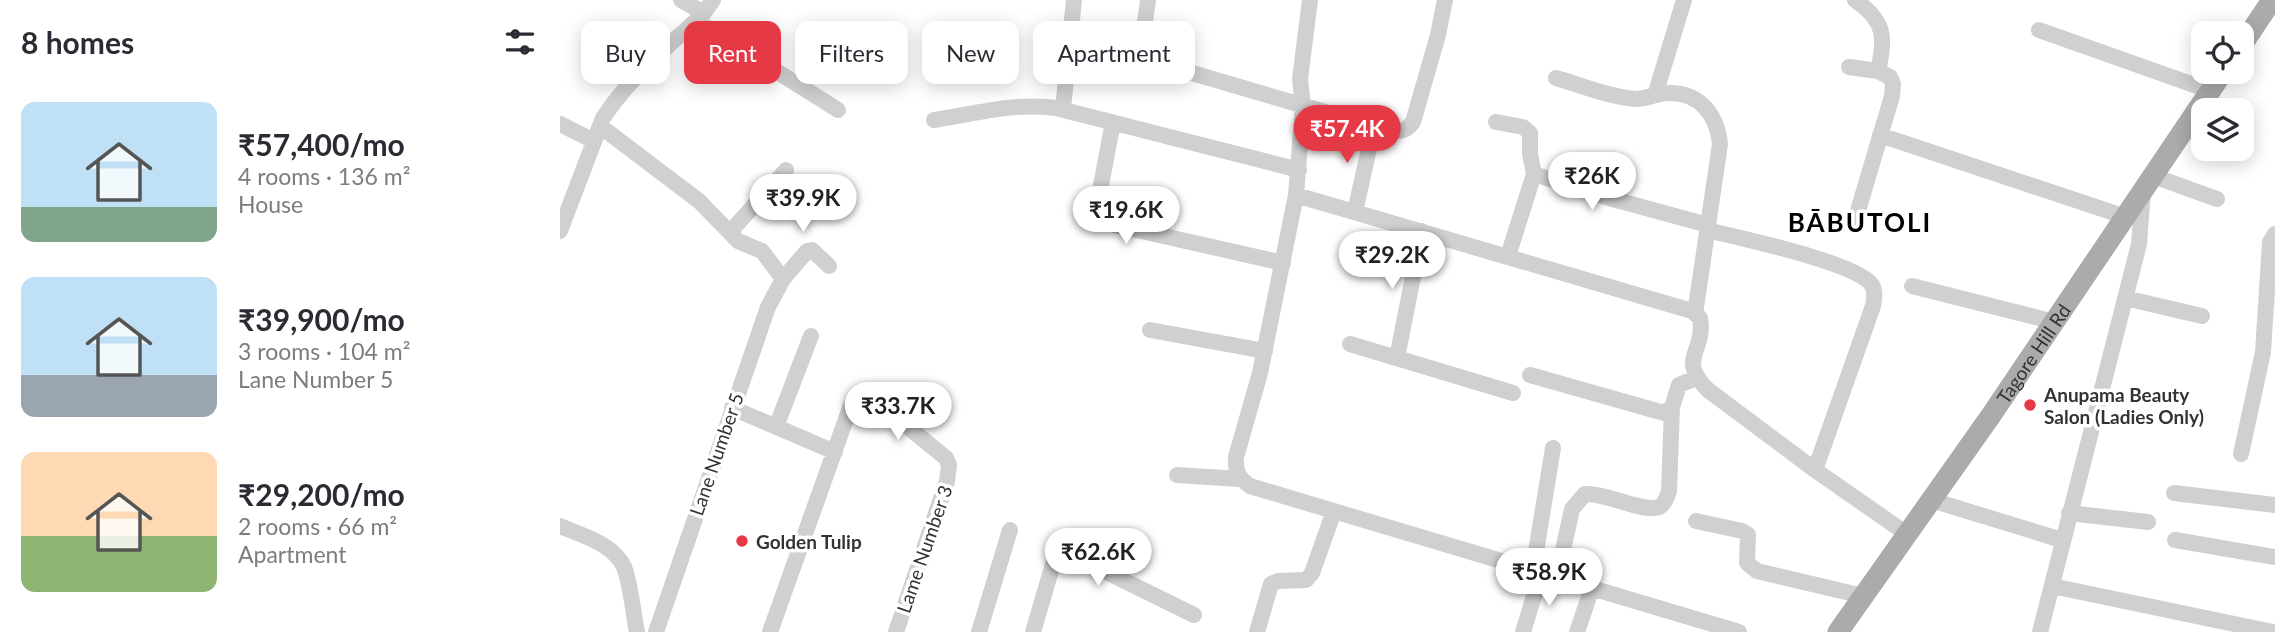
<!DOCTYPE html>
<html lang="en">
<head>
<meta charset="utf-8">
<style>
  :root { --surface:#fff; --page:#f7f7f7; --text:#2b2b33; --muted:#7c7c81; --accent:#e63946 }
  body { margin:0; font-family:Lato,sans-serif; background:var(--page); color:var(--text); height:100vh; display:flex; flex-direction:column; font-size:26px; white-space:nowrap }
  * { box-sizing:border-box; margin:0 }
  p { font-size:23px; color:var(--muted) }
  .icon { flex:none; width:38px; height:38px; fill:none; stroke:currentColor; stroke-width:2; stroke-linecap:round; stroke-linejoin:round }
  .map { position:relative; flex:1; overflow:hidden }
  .drawer { display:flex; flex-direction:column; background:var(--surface); width:560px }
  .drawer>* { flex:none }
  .top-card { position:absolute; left:21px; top:21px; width:665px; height:63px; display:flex; gap:14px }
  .controls { position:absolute; left:1631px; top:21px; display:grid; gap:14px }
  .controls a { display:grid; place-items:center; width:63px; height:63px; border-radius:14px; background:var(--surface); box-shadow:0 4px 18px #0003; font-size:35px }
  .price { position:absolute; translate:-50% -60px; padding:0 16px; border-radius:24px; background:#fff; color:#222; font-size:23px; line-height:46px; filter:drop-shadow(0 2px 4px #0008) }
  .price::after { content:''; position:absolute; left:50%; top:42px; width:21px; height:16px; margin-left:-10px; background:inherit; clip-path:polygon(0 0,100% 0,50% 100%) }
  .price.selected { background:var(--accent); color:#fff }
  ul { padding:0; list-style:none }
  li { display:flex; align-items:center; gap:21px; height:175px; padding:0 21px }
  li span { display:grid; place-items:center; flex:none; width:196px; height:140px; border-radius:14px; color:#555 }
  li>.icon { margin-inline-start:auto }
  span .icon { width:84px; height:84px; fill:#fffc; stroke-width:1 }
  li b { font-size:30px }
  h2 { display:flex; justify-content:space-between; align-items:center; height:84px; padding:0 21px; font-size:30px }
  .tag { padding:0 24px; border-radius:14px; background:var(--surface); box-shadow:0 4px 18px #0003; font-size:24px; line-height:63px }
  .tag.selected { background:var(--accent); color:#fff }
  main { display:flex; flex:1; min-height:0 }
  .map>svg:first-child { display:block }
</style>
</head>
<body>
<main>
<section class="drawer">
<h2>8 homes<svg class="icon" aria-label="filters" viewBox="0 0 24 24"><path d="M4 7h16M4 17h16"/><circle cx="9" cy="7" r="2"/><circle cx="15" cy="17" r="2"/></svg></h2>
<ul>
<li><span style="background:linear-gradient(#bfe0f5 75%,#7fa58c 0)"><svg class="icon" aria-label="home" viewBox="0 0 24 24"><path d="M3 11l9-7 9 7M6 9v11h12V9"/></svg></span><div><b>₹57,400/mo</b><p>4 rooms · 136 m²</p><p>House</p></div></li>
<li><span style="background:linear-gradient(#bfe0f5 70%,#9aa5b1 0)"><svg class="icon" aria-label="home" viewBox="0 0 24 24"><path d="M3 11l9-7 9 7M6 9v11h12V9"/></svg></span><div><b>₹39,900/mo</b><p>3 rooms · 104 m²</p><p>Lane Number 5</p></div></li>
<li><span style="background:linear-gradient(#ffd9b3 60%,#8fb573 0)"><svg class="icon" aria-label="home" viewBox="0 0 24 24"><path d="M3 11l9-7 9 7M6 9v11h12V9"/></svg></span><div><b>₹29,200/mo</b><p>2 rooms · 66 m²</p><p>Apartment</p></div></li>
</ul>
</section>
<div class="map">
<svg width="1715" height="632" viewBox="0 0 1715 632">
  <rect width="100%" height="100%" fill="#fff"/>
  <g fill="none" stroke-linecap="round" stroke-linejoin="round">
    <path stroke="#d0d0d0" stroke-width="16" d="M121 0 144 13
      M588 0C586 21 576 50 598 63L830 131C841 132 846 131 853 122L878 35 885 0
      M750 0 740 79 743 106 736 195 700 373 676 457C675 472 679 478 690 486L1179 632
      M1295 0C1325 21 1326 37 1318 71
      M137 21 278 110
      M1479 30 1651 91
      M1289 67 1318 71 1330 77 1333 84 1332 96 1295 221
      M996 78C1021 85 1049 97 1076 99 1087 99 1097 93 1108 93 1140 92 1157 115 1160 144L1135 314
      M1095 95 1124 0
      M503 109 514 0
      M374 120C414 114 456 102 496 108L739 170
      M553 122 538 201C538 215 543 219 555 225L723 263
      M936 122 963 127 970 133V154L974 174
      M0 124 34 141
      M40 126 139 201 178 241 202 251 223 279
      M1320 135 1566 217
      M1593 176 1657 199
      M736 195 1132 311 1140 318C1146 353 1116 358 1148 390L1255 470 1347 534
      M795 212 814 126
      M1147 230C1178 238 1296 262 1312 285 1316 292 1314 299 1313 306L1255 470
      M0 231 43 118C63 88 84 68 110 44 125 30 142 18 153 0
      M170 232 226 170
      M948 256 974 174 1049 198 1148 225
      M1352 286 1495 322
      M1565 298 1642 316
      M590 330 705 351
      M790 344 953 393
      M837 358 862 231
      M970 375 1104 413 1112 407 1119 385 1136 378
      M172 408 275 452
      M216 427 251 336
      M1681 454 1703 352 1710 242 1715 234
      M617 475 680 479
      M1614 493 1715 505
      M1371 500 1502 540
      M1509 513 1588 522
      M1136 521 1182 531 1188 535 1187 563 1197 571 1303 596
      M0 526C21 535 54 544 64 567 71 585 73 613 77 632
      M1615 540 1715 557
      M973 570 993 448
      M997 578 1012 509 1025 494C1045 492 1087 515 1101 506 1106 502 1107 497 1109 491L1112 407
      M1492 586 1713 632
      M96 632 208 307 223 279 247 251 252 250 269 266
      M210 632 291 405 297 397 306 395 316 401 386 458 389 465 387 481 336 632
      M419 632 450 530
      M473 632 493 564C500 556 505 555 516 557L634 615
      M697 632 711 584 718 581 746 580 752 573 774 511
      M963 632 981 573
      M1017 632 1032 588
      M1480 632 1579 244 1583 191"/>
    <g stroke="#ababab" stroke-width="21">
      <path d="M1682 45 1712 0"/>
      <path id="s1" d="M1278 632 1432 414 1663 72"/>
    </g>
  </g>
  <g fill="#e63946" stroke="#fff" stroke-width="2.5">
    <circle cx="1470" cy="405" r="7"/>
    <circle cx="182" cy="541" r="7"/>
  </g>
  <g text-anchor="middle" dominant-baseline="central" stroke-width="7" stroke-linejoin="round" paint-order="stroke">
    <g font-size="19" fill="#333" stroke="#fff">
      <text stroke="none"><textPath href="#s1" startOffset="340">Tagore Hill Rd</textPath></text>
      <text transform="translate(156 454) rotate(-71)">Lane Number 5</text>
      <text transform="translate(364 549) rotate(-71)">Lame Number 3</text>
    </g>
    <g font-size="19" font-weight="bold" fill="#333" stroke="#fff" text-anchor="start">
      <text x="1484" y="394">Anupama Beauty<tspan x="1484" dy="22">Salon (Ladies Only)</tspan></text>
      <text x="196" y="541">Golden Tulip</text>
    </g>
    <g font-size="26" font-weight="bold" letter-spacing="2" fill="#000" stroke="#fff">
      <text x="1300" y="222">BĀBUTOLI</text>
    </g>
  </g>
</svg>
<div class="controls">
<a><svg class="icon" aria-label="locate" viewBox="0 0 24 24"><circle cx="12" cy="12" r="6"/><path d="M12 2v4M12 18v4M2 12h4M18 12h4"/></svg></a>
<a><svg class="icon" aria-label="layers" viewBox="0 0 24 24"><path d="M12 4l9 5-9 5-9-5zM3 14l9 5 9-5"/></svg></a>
</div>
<b class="price selected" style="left:787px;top:165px">₹57.4K</b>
<b class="price" style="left:1032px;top:212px">₹26K</b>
<b class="price" style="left:243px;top:234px">₹39.9K</b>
<b class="price" style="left:566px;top:246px">₹19.6K</b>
<b class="price" style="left:832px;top:291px">₹29.2K</b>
<b class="price" style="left:338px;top:442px">₹33.7K</b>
<b class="price" style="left:538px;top:588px">₹62.6K</b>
<b class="price" style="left:989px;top:608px">₹58.9K</b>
<div class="top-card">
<a class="tag">Buy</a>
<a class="tag selected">Rent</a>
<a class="tag">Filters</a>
<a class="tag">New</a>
<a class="tag">Apartment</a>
</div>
</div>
</main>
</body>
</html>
